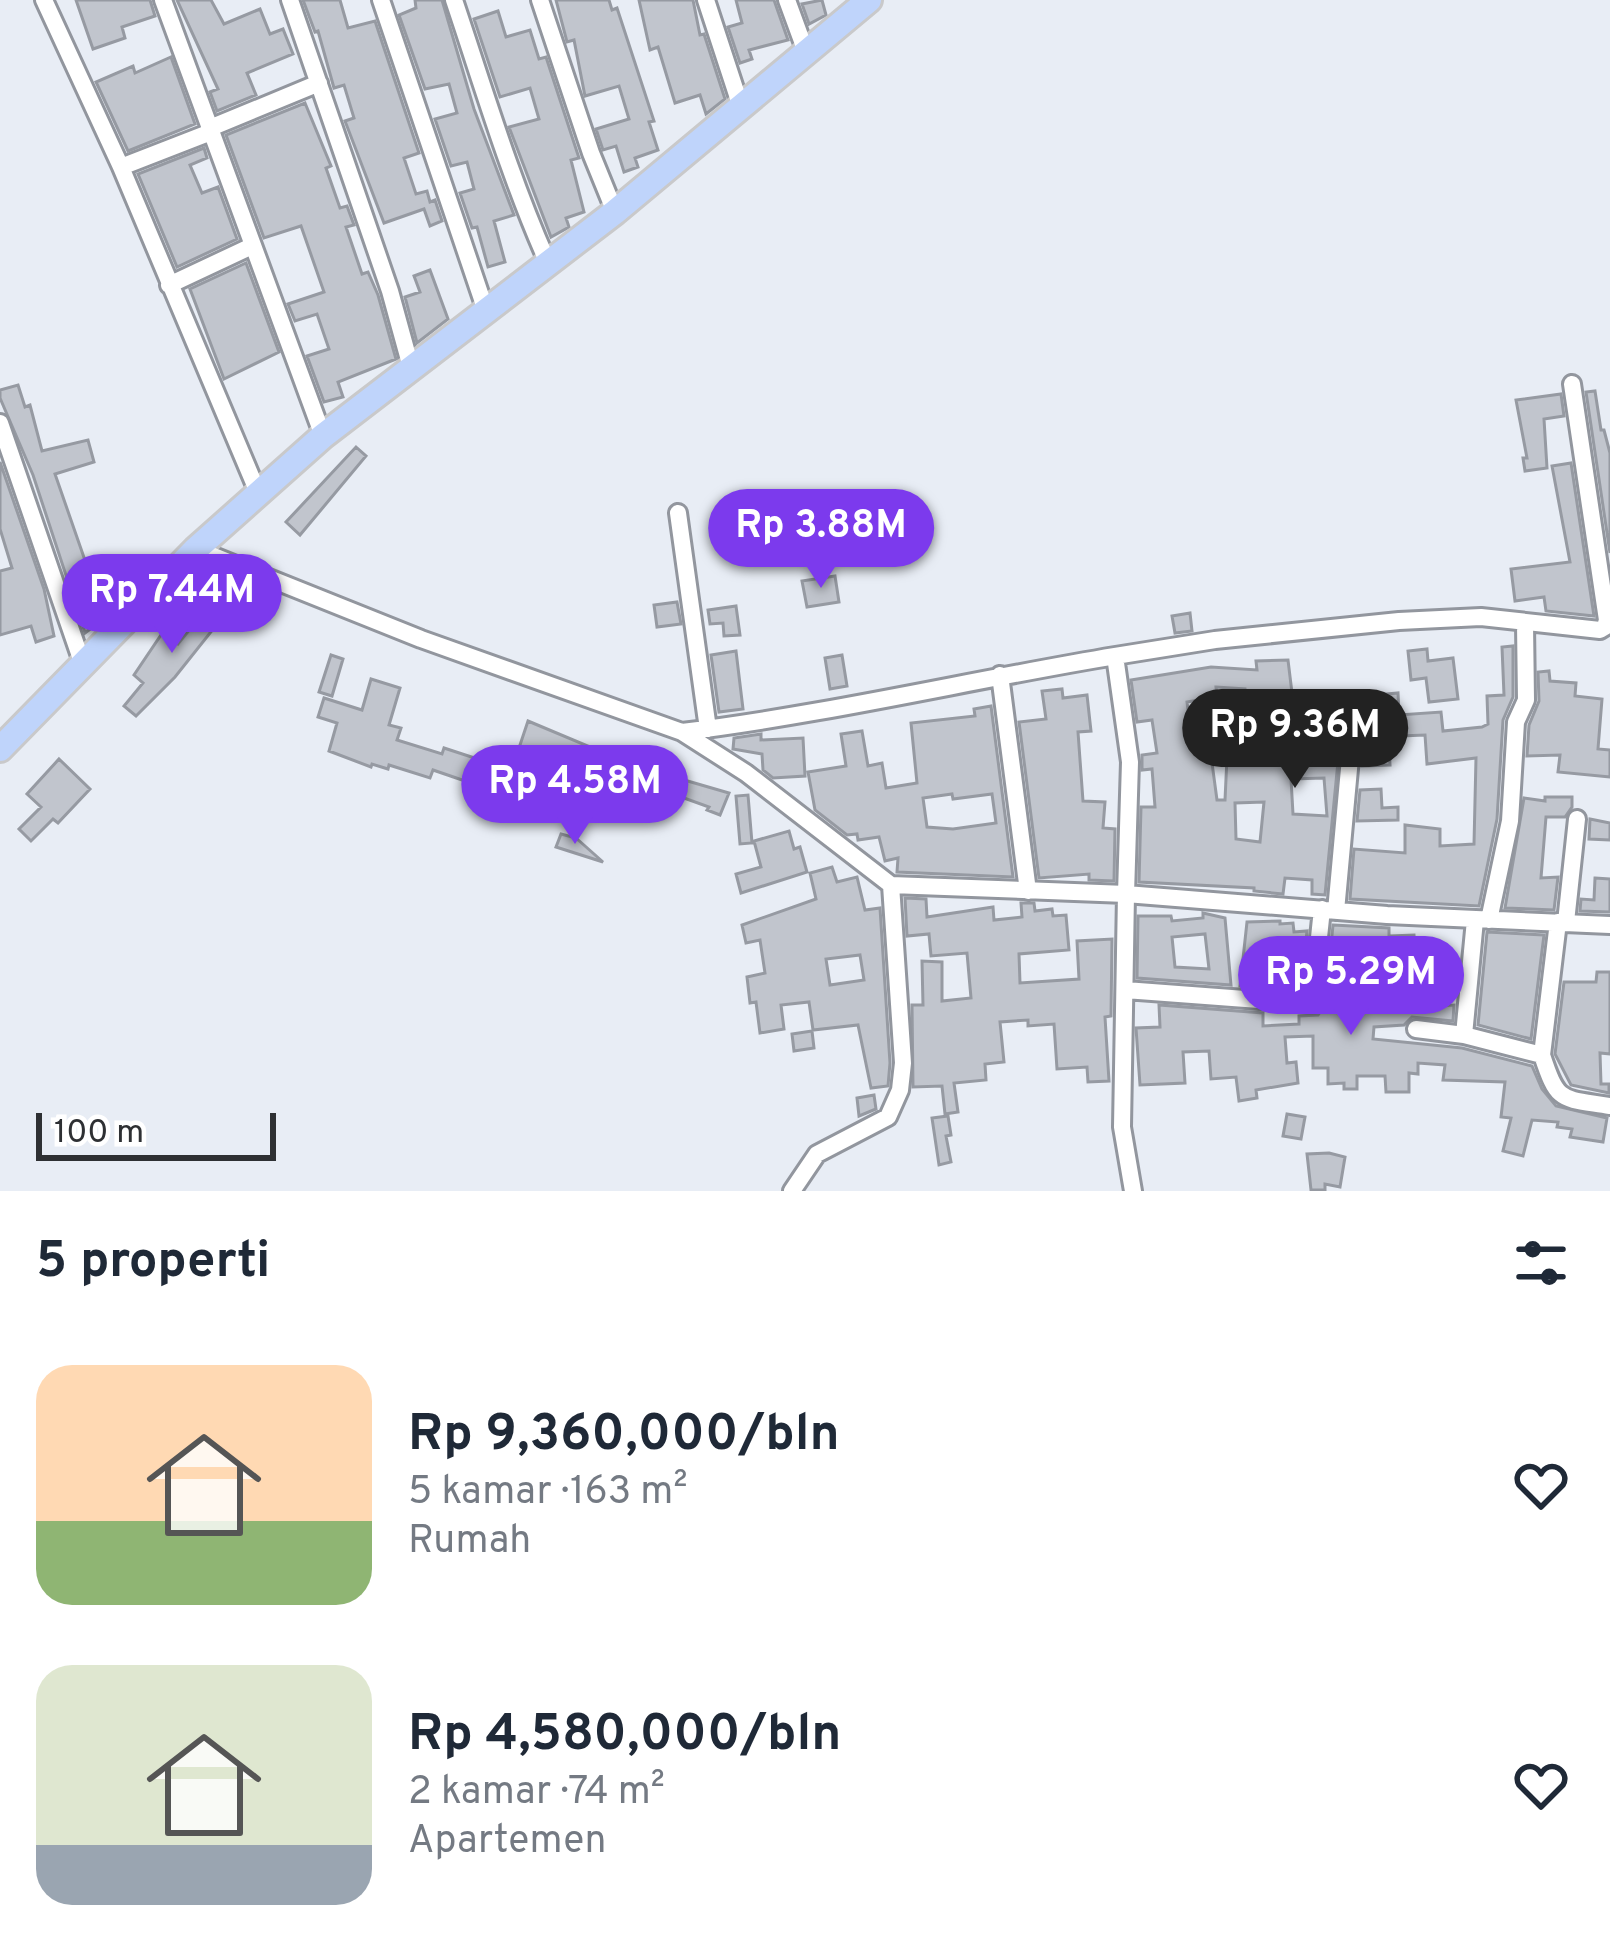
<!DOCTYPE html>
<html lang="id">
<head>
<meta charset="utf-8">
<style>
  :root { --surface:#fff; --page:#f2f2f3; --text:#1f2937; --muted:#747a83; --accent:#7c3aed }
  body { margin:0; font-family:Overpass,sans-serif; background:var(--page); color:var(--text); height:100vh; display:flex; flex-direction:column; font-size:45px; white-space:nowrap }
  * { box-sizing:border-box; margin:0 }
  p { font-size:39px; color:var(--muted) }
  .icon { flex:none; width:66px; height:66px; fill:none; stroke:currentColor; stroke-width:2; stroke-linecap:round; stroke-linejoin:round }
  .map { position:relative; height:1191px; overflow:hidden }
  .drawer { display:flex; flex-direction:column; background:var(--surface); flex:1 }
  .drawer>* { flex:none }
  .scale { position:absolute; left:36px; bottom:30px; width:240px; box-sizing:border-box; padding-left:12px; border:6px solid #2e3033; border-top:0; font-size:33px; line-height:42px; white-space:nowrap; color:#2e3033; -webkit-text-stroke:9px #fff; paint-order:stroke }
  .price { position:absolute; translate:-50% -102px; padding:0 27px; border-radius:42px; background:var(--accent); color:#fff; font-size:39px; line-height:78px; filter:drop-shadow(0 3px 6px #0008) }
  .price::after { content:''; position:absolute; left:50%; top:72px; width:36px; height:27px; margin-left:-18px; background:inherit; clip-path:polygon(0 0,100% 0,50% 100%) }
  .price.active { background:#222; color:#fff }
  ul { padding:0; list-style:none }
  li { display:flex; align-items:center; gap:36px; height:300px; padding:0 36px }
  li span { display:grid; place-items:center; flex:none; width:336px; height:240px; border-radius:36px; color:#555 }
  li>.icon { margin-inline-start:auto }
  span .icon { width:144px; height:144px; fill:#fffc; stroke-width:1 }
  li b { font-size:51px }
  h2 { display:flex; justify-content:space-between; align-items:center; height:144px; padding:0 36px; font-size:51px }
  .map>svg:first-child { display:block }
</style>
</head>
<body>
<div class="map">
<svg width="1610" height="1191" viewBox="0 0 1610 1191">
  <rect width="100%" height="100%" fill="#e8edf5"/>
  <path fill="#c1c5cd" stroke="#969aa2" stroke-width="3" fill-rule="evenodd" d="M76 0H150L155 16 122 27 125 38 93 49Z
    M177 0H211L224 24 260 9 270 34 283 29 293 54 247 73 256 95 217 111 210 92 218 89Z
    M303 0H340L348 28 375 21 419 153 404 158 416 194 427 191 430 202 435 200 442 221 430 226 424 209 384 223 345 121 354 118 344 85 334 88 318 31 315 32Z
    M415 0H442L474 109 514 215 494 221 505 262 488 267 477 227 472 228 460 193 474 189 467 162 451 166 435 119 457 113 449 84 425 89 399 15 416 8Z
    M556 0H609L612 10 617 8 654 121 649 122 658 150 635 158 638 167 624 172 616 146 603 150 596 129 629 119 619 86 585 96 574 40 567 42Z
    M639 0H693L700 35 704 34 725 99 706 114 700 95 675 103 658 47 650 50Z
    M736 0H774L788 40 749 50 752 59 740 63 728 27 742 23Z
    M822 0 826 15 809 24 802 4Z
    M498 11 506 37 530 30 539 59 546 57 579 158 571 160 584 212 566 218 569 227 551 237 509 127 539 119 530 88 500 97 474 19Z
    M171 57 195 124 128 151 96 82 133 66 135 73Z
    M305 103 331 166 326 168 340 208 347 206 354 225 346 227 362 274 368 272 378 295 396 359 338 382 343 397 324 402 307 356 329 349 317 314 295 321 288 304 324 292 301 226 264 238 226 135Z
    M204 148 207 158 190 165 202 193 218 187 237 239 177 267 138 174Z
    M246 263 279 352 224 379 190 289Z
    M430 270 448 319 417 343 405 297 420 292 414 276Z
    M18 385 25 407 30 405 42 451 88 440 94 462 55 474 105 618 85 633 33 475 0 398V390Z
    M1595 391 1601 430H1604L1610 453V553L1586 392Z
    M1561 394 1564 416 1544 419 1547 468 1525 471 1523 458H1527L1516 400Z
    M356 447 366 456 300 535 286 522Z
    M0 462 44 589 54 636 36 642 31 626 0 635V571L12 568 0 529Z
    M1571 463 1594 616 1546 611 1544 597 1515 601 1511 569 1570 562 1552 466Z
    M835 576 839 602 807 607 802 581Z
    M196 596 222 618 175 677 136 716 124 706 143 683 134 675 163 632 178 644 195 623 183 613Z
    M677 602 681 624 657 627 654 605Z
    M736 606 740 635 724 636 723 623 710 624 708 610Z
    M1190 613 1192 631 1175 633 1172 616Z
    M1513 646V697L1503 720 1497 819 1479 906 1350 899 1354 849 1405 853V825L1440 829V846L1474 844 1476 758 1427 764 1425 735 1401 736V746H1389L1390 765 1362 766 1364 747 1359 737 1347 735 1340 741 1325 895 1312 894V880L1285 878 1283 894 1254 891V888L1139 882 1141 807H1155L1152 769 1142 770V755L1157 753 1152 720 1137 722 1131 680 1211 667 1257 670 1256 661 1288 660 1292 693 1269 696 1270 715H1263L1265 743 1323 741V730L1364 729 1365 696 1398 693 1399 715 1441 712 1443 731 1482 727 1488 724 1487 696 1504 695 1502 647ZM1216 687 1245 689 1247 716 1229 715 1225 800H1217L1207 726 1190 727 1187 702 1217 697ZM1324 778 1327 816 1293 814 1291 779ZM1264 802 1260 842 1236 839 1235 803Z
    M1427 649 1428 661 1453 658 1458 699 1429 702 1426 678 1411 680 1408 651Z
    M736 651 743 709 719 712 711 655Z
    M331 655 343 659 332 696 319 692Z
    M842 655 847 686 830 689 825 658Z
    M1549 671 1550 681 1576 683 1575 696 1602 699 1598 749 1610 750V777L1558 772 1560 755 1527 756 1529 725 1539 701 1538 672Z
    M371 679 400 688 389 725 401 728 397 740 442 754 444 748 499 766 495 780 467 772 465 781 433 770 430 778 389 765 388 769 372 764 371 767 329 751 337 723 318 717 324 698 362 710Z
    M1062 689 1063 698 1087 695 1091 731 1078 732 1083 801 1105 802 1103 828 1115 829 1114 881 1089 880V874L1039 878 1019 722 1046 719 1042 691Z
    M991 706 1013 877 897 872 898 858 885 861 879 837 858 840 857 834 847 835 815 810 808 772 846 766 841 734 862 731 868 766 882 763 886 788 917 783 911 723 975 716 974 709ZM952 794 953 799 992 794 996 823 953 829 927 827 923 798Z
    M528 721 607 754 599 778 580 771 573 791 512 769Z
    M761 734V740L803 738 805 776 773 778 763 770 762 754 733 749 734 738Z
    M649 753 666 758 660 775 644 770Z
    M59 759 90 789 58 823 53 819 31 841 19 829 41 807 27 794Z
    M667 775 729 793 720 815 707 810 709 807 662 790Z
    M1381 789 1382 808 1398 807V820L1357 821 1360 790Z
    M748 795 752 843 740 844 736 796Z
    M1545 797H1572V807L1565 817H1546L1541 878 1558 877 1554 910 1505 908 1524 798 1545 801Z
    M1590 819 1610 823V840L1589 839Z
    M789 831 794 849 800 847 807 872 741 893 736 874 761 867 754 841Z
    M561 834 576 838 603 862 556 847Z
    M832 867 837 882 857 877 865 910 880 908 890 1063 888 1086 871 1088 858 1025 813 1030 809 1002 781 1005 784 1029 760 1033 756 1002 750 1003 747 977 765 973 760 940 746 943 742 925 816 899 810 873ZM860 955 864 980 830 985 826 959Z
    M1595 878 1610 879V912L1580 911 1581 899 1594 900Z
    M905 898 926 899 927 917 993 907 994 920 1022 917 1021 903H1034L1035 911 1052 909 1053 916 1066 915 1069 950 1019 954 1020 983 1079 979 1077 941 1112 939 1111 1016 1105 1017 1109 1081 1088 1082 1087 1067 1057 1069 1054 1024 1028 1026V1020L1000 1022 1004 1062 985 1064 986 1080 954 1083 958 1112 945 1114 942 1086 913 1087 912 1005H923L922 961 942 962V1001L971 998 967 953 931 956 929 934 907 936Z
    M1203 913 1225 918 1231 985 1137 978 1138 916H1171L1172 921 1203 918ZM1205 934 1209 969 1175 967 1172 937Z
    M1280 921V924L1293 923 1294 932 1307 931 1301 990 1240 986 1247 922Z
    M1333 925 1389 928V936L1414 935 1416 962 1432 961 1433 982 1423 983 1424 1007 1454 1005 1453 1021 1412 1017 1404 1025 1374 1027 1373 1039 1462 1048 1532 1066 1542 1089 1556 1106 1607 1118 1603 1142 1570 1137 1572 1129 1557 1127 1558 1122 1532 1120 1523 1156 1503 1151 1511 1118 1501 1117 1505 1082 1443 1080 1445 1065 1418 1063V1074L1409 1073V1092H1386L1385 1076H1357V1089H1344V1083L1328 1084V1068H1313V1036L1285 1037 1287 1063 1296 1062 1298 1083 1256 1090 1257 1098 1239 1101 1236 1077 1211 1079 1209 1051 1183 1052 1185 1083 1140 1085 1136 1028 1160 1027 1159 1005 1263 1013V1026L1299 1024V1016L1318 1015 1325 1005Z
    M1487 932 1544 935 1531 1039 1478 1025Z
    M1597 972H1610V1054L1600 1053 1601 1084H1609V1093L1571 1085 1555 1054 1564 982H1596Z
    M812 1031 814 1048 794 1051 792 1034Z
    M874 1095 876 1109 859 1116 857 1098Z
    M1287 1114 1305 1117 1301 1139 1283 1136Z
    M948 1116 951 1135 946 1136 951 1162 939 1165 932 1118Z
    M1329 1153 1345 1157 1340 1187 1325 1184V1190H1311L1307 1154Z"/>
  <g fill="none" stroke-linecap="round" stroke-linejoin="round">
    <g stroke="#92969e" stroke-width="22">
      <path id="minor" d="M44 0 121 167 259 495
        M163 0 323 436
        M290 0 390 291 412 371
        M381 0 486 311
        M454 0C484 89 510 178 548 263
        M540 0 591 153 615 212
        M706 0 741 107
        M787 0 806 52
        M210 128 319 83
        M121 167 211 132
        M169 285 252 246
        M1572 384 1607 620 1605 627 1600 630 1481 617 1399 621 1215 640 1115 656 1130 762 1126 894 1387 915 1610 925
        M0 423 82 662
        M678 513 708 729
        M196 549 421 639 682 732 746 773 891 885 1126 894 1122 1127 1133 1191
        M1000 675 1028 891
        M682 732C828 714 971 680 1115 656
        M1336 911 1351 747
        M1489 920 1510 821 1516 722 1526 700 1525 624
        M1566 922 1577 819
        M1125 990 1312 1004 1322 909
        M1416 1029 1464 1035 1475 920
        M1464 1035 1542 1055C1558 1104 1561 1098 1610 1106
        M1542 1055 1558 922
        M792 1191 817 1154 888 1117 900 1090 903 1063 891 885"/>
    </g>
    <g stroke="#c9c9ca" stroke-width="30">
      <path id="primary" d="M0 749 196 549 323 436 615 212 869 0"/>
    </g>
    <use href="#minor" stroke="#fff" stroke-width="16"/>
    <use href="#primary" stroke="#bfd4fb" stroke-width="24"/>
  </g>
</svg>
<div class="scale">100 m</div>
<b class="price" style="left:821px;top:591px">Rp 3.88M</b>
<b class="price" style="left:172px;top:656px">Rp 7.44M</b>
<b class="price active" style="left:1295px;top:791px">Rp 9.36M</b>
<b class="price" style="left:575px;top:847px">Rp 4.58M</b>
<b class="price" style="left:1351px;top:1038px">Rp 5.29M</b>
</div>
<section class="drawer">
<h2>5 properti<svg class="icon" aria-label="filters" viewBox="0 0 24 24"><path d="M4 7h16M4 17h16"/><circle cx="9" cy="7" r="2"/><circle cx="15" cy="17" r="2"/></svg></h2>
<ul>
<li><span style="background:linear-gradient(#ffd9b3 65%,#8fb573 0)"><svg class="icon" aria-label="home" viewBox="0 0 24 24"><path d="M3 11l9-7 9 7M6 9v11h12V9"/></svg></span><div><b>Rp 9,360,000/bln</b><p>5 kamar · 163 m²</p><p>Rumah</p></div><svg class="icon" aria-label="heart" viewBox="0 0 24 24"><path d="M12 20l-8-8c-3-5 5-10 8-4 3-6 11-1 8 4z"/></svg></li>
<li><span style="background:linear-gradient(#dfe7d0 75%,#9aa5b1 0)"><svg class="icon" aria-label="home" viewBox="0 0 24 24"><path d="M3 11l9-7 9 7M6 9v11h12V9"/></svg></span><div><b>Rp 4,580,000/bln</b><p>2 kamar · 74 m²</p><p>Apartemen</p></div><svg class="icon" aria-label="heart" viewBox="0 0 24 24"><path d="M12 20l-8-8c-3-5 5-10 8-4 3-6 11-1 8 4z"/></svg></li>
</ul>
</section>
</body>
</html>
